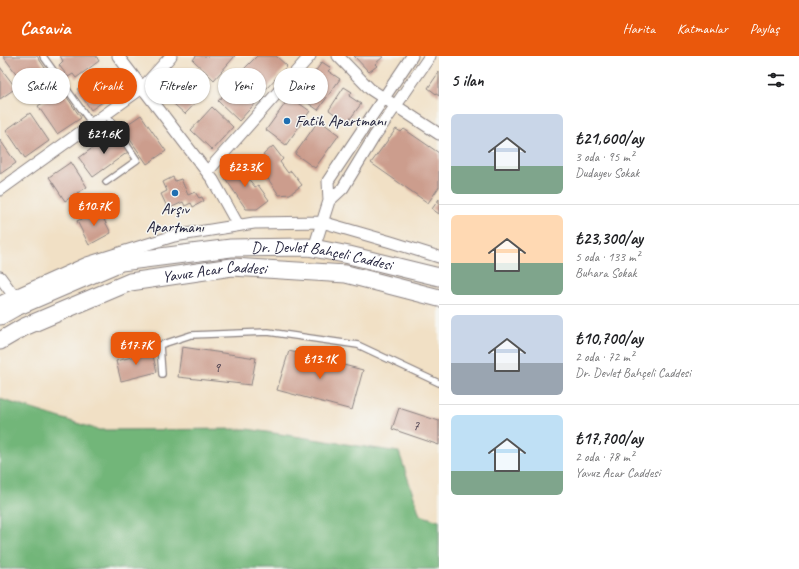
<!DOCTYPE html>
<html lang="tr">
<head>
<meta charset="utf-8">
<style>
  :root { --surface:#fff; --page:#f2f2f2; --text:#202124; --muted:#757577; --line:#e0e0e0; --accent:#ea580c }
  body { margin:0; font-family:Caveat,sans-serif; background:var(--page); color:var(--text); height:100vh; display:flex; flex-direction:column; font-size:15px; white-space:nowrap }
  * { box-sizing:border-box; margin:0 }
  p { font-size:13px; color:var(--muted) }
  .icon { flex:none; width:22px; height:22px; fill:none; stroke:currentColor; stroke-width:2; stroke-linecap:round; stroke-linejoin:round }
  .map { position:relative; flex:1; overflow:hidden }
  .drawer { display:flex; flex-direction:column; background:var(--surface); width:360px }
  .drawer>* { flex:none }
  .hud { position:absolute; left:12px; top:12px; width:367px; height:36px; display:flex; gap:8px }
  .price { position:absolute; translate:-50% -34px; padding:0 9px; border-radius:8px; background:var(--accent); color:#fff; font-size:13px; line-height:26px; filter:drop-shadow(0 1px 2px #0008) }
  .price::after { content:''; position:absolute; left:50%; top:24px; width:12px; height:9px; margin-left:-6px; background:inherit; clip-path:polygon(0 0,100% 0,50% 100%) }
  .price.current { background:#222; color:#fff }
  ul { padding:0; list-style:none }
  li { display:flex; align-items:center; gap:12px; height:100px; padding:0 12px }
  li+li { border-top:1px solid var(--line) }
  li span { display:grid; place-items:center; flex:none; width:112px; height:80px; border-radius:6px; color:#555 }
  li>.icon { margin-inline-start:auto }
  span .icon { width:48px; height:48px; fill:#fffc; stroke-width:1 }
  li b { font-size:17px }
  h2 { display:flex; justify-content:space-between; align-items:center; height:48px; padding:0 12px; font-size:17px }
  .chip { padding:0 14px; border-radius:18px; background:var(--surface); box-shadow:0 1px 3px #0004; font-size:14px; line-height:36px }
  .chip.current { background:var(--accent); color:#fff }
  header { display:flex; align-items:center; gap:24px; box-sizing:border-box; height:56px; padding:0 20px; background:var(--accent); color:#fff }
  header strong { font-size:19px }
  nav { display:flex; gap:22px; margin-inline-start:auto; font-size:14px }
  main { display:flex; flex:1; min-height:0 }
  .map>svg:first-child { display:block }
</style>
</head>
<body>
<header>
<strong>Casavia</strong>
<nav><a>Harita</a><a>Katmanlar</a><a>Paylaş</a></nav>
</header>
<main>
<div class="map">
<svg width="439" height="513" viewBox="0 0 439 513">
  <rect width="100%" height="100%" fill="#f6f6f2"/>
  <filter id="ink" filterUnits="userSpaceOnUse"><feTurbulence type="fractalNoise" baseFrequency=".025" numOctaves="2"/><feDisplacementMap in="SourceGraphic" scale="8" xChannelSelector="R" yChannelSelector="G"/><feConvolveMatrix kernelMatrix="1 2 1 2 8 2 1 2 1" color-interpolation-filters="sRGB"/></filter>
  <filter id="wash" filterUnits="userSpaceOnUse"><feTurbulence type="fractalNoise" baseFrequency=".012" numOctaves="4" result="noise"/><feDisplacementMap in="SourceGraphic" scale="16" xChannelSelector="R" yChannelSelector="G"/><feGaussianBlur stdDeviation="0.9" result="paint"/><feColorMatrix in="noise" values="0 0 0 0 0 0 0 0 0 0 0 0 0 0 0 0 0 1.4 0 .05"/><feComposite in="paint" operator="in"/></filter>
  <g filter="url(#wash)">
    <rect width="100%" height="100%" fill="#f1e0c5"/>
    <path fill="#72b679" stroke="#4a6c5a" d="M0 343 99 374 247 373 399 396 420 459 439 465V513H0Z"/>
    <g id="blocks">
      <path fill="#cc9d8d" d="M3 0H37L45 12 24 28Z
        M60 0H96L99 5 76 22 73 18 68 21 59 9 63 5Z
        M196 0H235L214 24 193 4Z
        M257 0H276L287 10 266 33 244 13Z
        M354 0H384L375 8 377 10 369 16Z
        M322 6 331 12 328 15 340 23 318 54 298 40Z
        M0 11 16 32 0 43Z
        M107 13 121 33 91 54 77 33Z
        M185 16 206 36 185 58 164 39Z
        M439 16V40L428 32Z
        M239 22 260 42 239 65 218 45Z
        M344 31 352 36 349 40 361 48 347 67 329 54Z
        M62 34 81 62 57 78 38 50Z
        M290 41 310 55 286 89 266 74Z
        M212 51 233 71 212 94 191 74Z
        M30 57 49 85 25 102 6 74Z
        M141 59 166 95 147 108 122 72Z
        M319 64 339 79 315 112 295 98Z
        M396 73 401 76 404 73 439 97V131L428 147 371 107Z
        M114 76 128 96 93 121 79 102Z
        M0 84 16 107 0 118Z
        M273 90 283 103 280 106 288 117 291 115 302 129 290 138 279 139 258 108 264 98Z
        M240 105 250 118 247 121 255 131 258 129 269 144 257 153H246L225 122 230 112Z
        M71 106 87 131 65 145 49 121Z
        M173 121 175 125 181 123 188 139 195 136 199 142 202 141 204 145 193 151 191 147 185 150 183 146 168 153 161 138 167 135 163 126Z
        M439 143V158L432 153Z
        M99 154 111 177 89 189 77 165Z
        M182 291 256 302 251 329 178 321Z
        M289 295 363 314 352 354 277 334Z
        M152 296 157 316 121 325 116 305Z
        M399 352 439 365V389L392 373Z"/>
    </g>
  </g>
  <g filter="url(#ink)">
    <use href="#blocks" fill-opacity="0" stroke="#8a8180" stroke-width="1"/>
    <g fill="none" stroke-linecap="round" stroke-linejoin="round">
      <g stroke="#8a8180" stroke-width="8">
        <path id="service" d="M43 0 92 68
          M106 58 137 104 106 126
          M162 318 160 289 191 279 268 276 358 289 439 327"/>
      </g>
      <g stroke="#8a8180" stroke-width="13">
        <path id="minor" d="M118 0 213 124 238 169
          M338 0 370 33 439 78
          M207 116 310 0
          M0 134 142 32 171 0
          M329 145 343 132 374 81 430 0
          M314 192 329 145 328 125 412 0
          M0 221 14 240
          M0 246 87 207 174 180 254 167 322 166 391 186 439 201"/>
      </g>
      <g stroke="#8a8180" stroke-width="19">
        <g id="primary">
          <path id="s1" d="M0 260 14 252 121 206 231 192 308 191 349 199 439 221"/>
          <path id="s2" d="M0 285 24 271 130 226 232 211 346 218 439 242"/>
        </g>
      </g>
      <use href="#service" stroke="#fff" stroke-width="5.5"/>
      <use href="#minor" stroke="#fff" stroke-width="11"/>
      <use href="#primary" stroke="#fff" stroke-width="17"/>
    </g>
  </g>
  <g fill="#1f6fb2" stroke="#f6f6f2" stroke-width="1.5">
    <circle cx="287" cy="65" r="4"/>
    <circle cx="175" cy="137" r="4"/>
  </g>
  <g text-anchor="middle" dominant-baseline="central" stroke-width="3" stroke-linejoin="round" paint-order="stroke">
    <g font-size="14" fill="#4c4150">
      <text x="217" y="311">9</text>
      <text x="416" y="369">7</text>
    </g>
    <g font-size="16" fill="#22223b" stroke="#f6f6f2" text-anchor="start">
      <text x="295" y="65">Fatih Apartmanı</text>
      <text x="175" y="153" text-anchor="middle">Arşıv<tspan x="175" dy="18">Apartmanı</tspan></text>
    </g>
    <g font-size="16" fill="#22223b" stroke="#f6f6f2">
      <text stroke="none"><textPath href="#s1" startOffset="335">Dr. Devlet Bahçeli Caddesi</textPath></text>
      <text stroke="none"><textPath href="#s2" startOffset="228">Yavuz Acar Caddesi</textPath></text>
    </g>
  </g>
</svg>
<b class="price current" style="left:104px;top:99px">₺21.6K</b>
<b class="price" style="left:245px;top:132px">₺23.3K</b>
<b class="price" style="left:94px;top:171px">₺10.7K</b>
<b class="price" style="left:136px;top:310px">₺17.7K</b>
<b class="price" style="left:320px;top:324px">₺13.1K</b>
<div class="hud">
<a class="chip">Satılık</a>
<a class="chip current">Kiralık</a>
<a class="chip">Filtreler</a>
<a class="chip">Yeni</a>
<a class="chip">Daire</a>
</div>
</div>
<section class="drawer">
<h2>5 ilan<svg class="icon" aria-label="filters" viewBox="0 0 24 24"><path d="M4 7h16M4 17h16"/><circle cx="9" cy="7" r="2"/><circle cx="15" cy="17" r="2"/></svg></h2>
<ul>
<li><span style="background:linear-gradient(#c9d6e8 65%,#7fa58c 0)"><svg class="icon" aria-label="home" viewBox="0 0 24 24"><path d="M3 11l9-7 9 7M6 9v11h12V9"/></svg></span><div><b>₺21,600/ay</b><p>3 oda · 95 m²</p><p>Dudayev Sokak</p></div></li>
<li><span style="background:linear-gradient(#ffd9b3 60%,#7fa58c 0)"><svg class="icon" aria-label="home" viewBox="0 0 24 24"><path d="M3 11l9-7 9 7M6 9v11h12V9"/></svg></span><div><b>₺23,300/ay</b><p>5 oda · 133 m²</p><p>Buhara Sokak</p></div></li>
<li><span style="background:linear-gradient(#c9d6e8 60%,#9aa5b1 0)"><svg class="icon" aria-label="home" viewBox="0 0 24 24"><path d="M3 11l9-7 9 7M6 9v11h12V9"/></svg></span><div><b>₺10,700/ay</b><p>2 oda · 72 m²</p><p>Dr. Devlet Bahçeli Caddesi</p></div></li>
<li><span style="background:linear-gradient(#bfe0f5 70%,#7fa58c 0)"><svg class="icon" aria-label="home" viewBox="0 0 24 24"><path d="M3 11l9-7 9 7M6 9v11h12V9"/></svg></span><div><b>₺17,700/ay</b><p>2 oda · 78 m²</p><p>Yavuz Acar Caddesi</p></div></li>
</ul>
</section>
</main>
</body>
</html>
